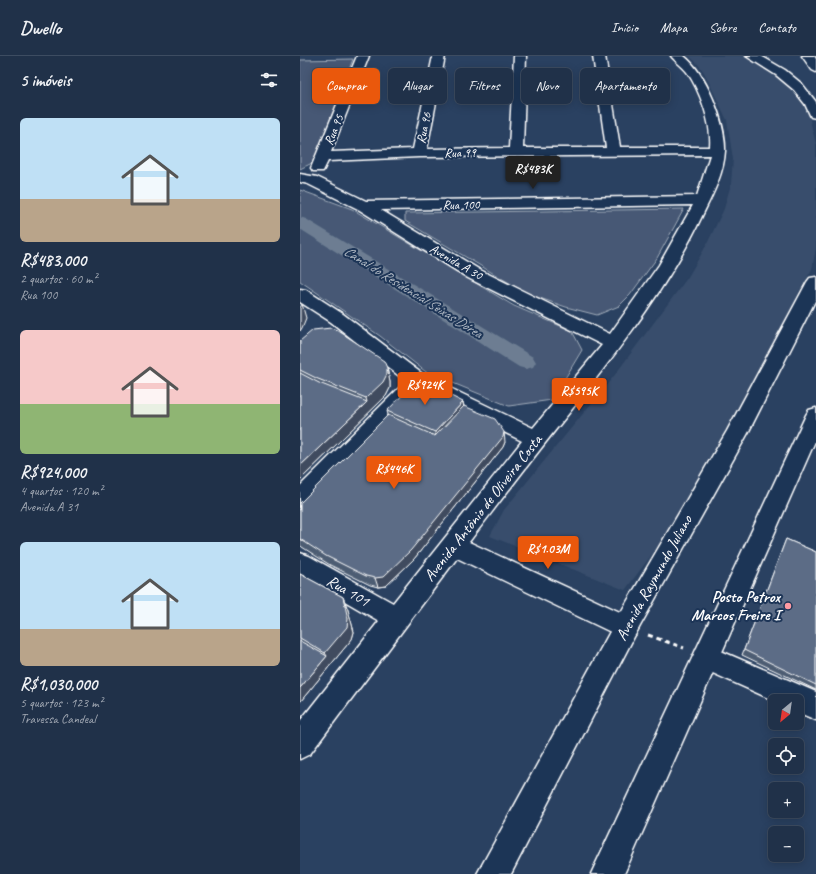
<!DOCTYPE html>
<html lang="pt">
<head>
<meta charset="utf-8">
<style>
  :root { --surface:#203149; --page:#2d3d53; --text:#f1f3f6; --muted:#a2a9b4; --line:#3d4c61; --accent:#ea580c }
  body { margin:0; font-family:Caveat,sans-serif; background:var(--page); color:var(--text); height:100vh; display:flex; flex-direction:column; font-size:15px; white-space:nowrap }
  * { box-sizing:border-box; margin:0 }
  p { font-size:13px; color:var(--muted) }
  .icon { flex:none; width:22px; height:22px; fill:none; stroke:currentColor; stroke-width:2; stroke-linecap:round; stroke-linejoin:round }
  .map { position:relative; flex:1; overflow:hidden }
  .side { display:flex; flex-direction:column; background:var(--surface); width:300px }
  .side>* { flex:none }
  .hud { position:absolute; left:12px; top:12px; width:380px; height:36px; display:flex; gap:8px }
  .needle { width:26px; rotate:209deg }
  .controls { position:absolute; left:468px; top:638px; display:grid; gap:8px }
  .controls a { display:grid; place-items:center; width:36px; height:36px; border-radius:6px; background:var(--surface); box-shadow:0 2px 10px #0003,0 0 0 1px var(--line); font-size:20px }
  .price { position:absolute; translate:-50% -34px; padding:0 9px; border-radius:4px; background:var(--accent); color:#fff; font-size:13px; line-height:26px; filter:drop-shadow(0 1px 2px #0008) }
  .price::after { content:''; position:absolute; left:50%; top:24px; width:12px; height:9px; margin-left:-6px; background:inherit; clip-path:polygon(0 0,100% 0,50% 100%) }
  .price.active { background:#222; color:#fff }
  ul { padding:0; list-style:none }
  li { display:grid; align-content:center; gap:8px; height:212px; padding:0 20px }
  li span { display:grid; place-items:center; height:124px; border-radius:6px; color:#555 }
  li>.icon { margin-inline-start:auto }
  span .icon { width:72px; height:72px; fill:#fffc; stroke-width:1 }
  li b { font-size:17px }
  h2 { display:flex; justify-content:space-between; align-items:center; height:48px; padding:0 20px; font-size:17px }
  .pill { padding:0 14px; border-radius:6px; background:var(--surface); box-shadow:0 2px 10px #0003,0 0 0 1px var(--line); font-size:14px; line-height:36px }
  .pill.active { background:var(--accent); color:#fff }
  header { display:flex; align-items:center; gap:24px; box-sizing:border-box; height:56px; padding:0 20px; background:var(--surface); border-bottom:1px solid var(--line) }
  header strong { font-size:19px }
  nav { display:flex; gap:22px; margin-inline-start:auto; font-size:14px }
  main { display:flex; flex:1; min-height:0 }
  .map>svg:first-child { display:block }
</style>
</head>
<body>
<header>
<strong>Dwello</strong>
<nav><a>Início</a><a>Mapa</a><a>Sobre</a><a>Contato</a></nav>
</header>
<main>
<section class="side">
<h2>5 imóveis<svg class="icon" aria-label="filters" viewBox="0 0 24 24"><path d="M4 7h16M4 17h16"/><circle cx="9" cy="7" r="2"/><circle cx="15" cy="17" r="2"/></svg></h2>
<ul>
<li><span style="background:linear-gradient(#bfe0f5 65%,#b9a48a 0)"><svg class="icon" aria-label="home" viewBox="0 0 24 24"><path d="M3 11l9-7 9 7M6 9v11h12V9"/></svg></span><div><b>R$483,000</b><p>2 quartos · 60 m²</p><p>Rua 100</p></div></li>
<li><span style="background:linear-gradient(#f6c9c9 60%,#8fb573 0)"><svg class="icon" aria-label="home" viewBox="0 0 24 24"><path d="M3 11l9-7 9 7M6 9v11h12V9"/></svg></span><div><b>R$924,000</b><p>4 quartos · 120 m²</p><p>Avenida A 31</p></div></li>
<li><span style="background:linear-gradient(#bfe0f5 70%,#b9a48a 0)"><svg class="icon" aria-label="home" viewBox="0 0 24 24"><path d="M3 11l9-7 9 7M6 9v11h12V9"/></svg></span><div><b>R$1,030,000</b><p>5 quartos · 123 m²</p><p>Travessa Candeal</p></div></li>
</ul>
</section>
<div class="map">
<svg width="516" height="818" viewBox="0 0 516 818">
  <rect width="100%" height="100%" fill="#2a4161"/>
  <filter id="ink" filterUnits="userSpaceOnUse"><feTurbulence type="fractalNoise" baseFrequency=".025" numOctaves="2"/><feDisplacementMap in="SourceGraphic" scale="8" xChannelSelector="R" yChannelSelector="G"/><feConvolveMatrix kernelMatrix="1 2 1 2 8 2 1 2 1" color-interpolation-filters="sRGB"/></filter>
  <g filter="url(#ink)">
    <path fill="#394e6c" d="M389 0H445L471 14 498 38 508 57 516 88V192L512 213 499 236 483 272 384 456 325 534 190 480 204 454 314 320 388 221 406 190 424 153 431 128 433 103 427 64 404 16 397 7Z"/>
    <path fill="#465975" stroke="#a2acba" d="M53 3 14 106 0 113V4Z
      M0 134 52 153 214 250 272 275 282 294 252 344 209 350 126 316 80 280 0 225Z
      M384 153 357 202 330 239 319 250 297 259 266 251 228 238 105 165V157Z"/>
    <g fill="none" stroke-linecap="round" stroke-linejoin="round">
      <path fill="#6d7d92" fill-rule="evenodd" d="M0 161 6 163 233 301 236 306 233 311 226 313 219 311 0 173Z"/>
      <g stroke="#fff" stroke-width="3">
        <path id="minor" d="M57 0H69L31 96 113 93 133 0H145L127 93 209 92 214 0H226L223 92H306L293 0H305L320 91H410C412 67 400 35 387 16 382 10 376 6 371 0H384C406 17 426 67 425 95 424 117 412 140 402 160 368 232 318 294 269 357 235 399 202 443 169 486L335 563 339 571 335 579 326 583 317 579 157 502 10 698 0 703V665L79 565 0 519V497L9 500 93 547 222 385 119 334 116 339 8 450 0 453V430L102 329 108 327 31 266 0 246V233L6 234 43 258 125 320 233 372 302 289 168 222 58 153 8 128 0 126V118L17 121 66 145 397 140 410 99 119 101 28 105 23 115H13L11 112ZM393 149 359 209 310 278 180 214 81 154Z
          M407 589 516 636V664L497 656V645H475L397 610 394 601 397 592Z"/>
      </g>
      <g stroke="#fff" stroke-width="3">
        <path id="major" d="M446 0H461L485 14 502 28 516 46V62L511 61 505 48 494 34 476 19Z
          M502 0H514L516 3V16L512 14Z
          M516 221V243L448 377 335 579 211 818H177L317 563 427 375 507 226 510 222Z
          M516 352V383L324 818H291L506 359 509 354Z"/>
      </g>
      <path stroke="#fff" stroke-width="3" stroke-dasharray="5 4" stroke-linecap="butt" d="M348 579 384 592"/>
      <use href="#minor" fill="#1d3557" fill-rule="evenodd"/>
      <use href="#major" fill="#1d3557" fill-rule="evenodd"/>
    </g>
    <path fill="#4e5d73" stroke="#fff" d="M0 285 87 312 90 326V332L86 340 0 424Z
      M163 346 164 350 205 386 203 391 114 503 86 530 78 531 70 529 30 509 2 491 0 489V447L88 359 87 355Z
      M486 483 516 496V634L442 599Z
      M0 518 43 541 48 554 54 576 52 583 0 646Z"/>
    <path fill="#404c5e" stroke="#fff" d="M2 248 6 262 2 272 0 275V252Z
      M87 312 90 326V332L86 340 0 424V410L67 346 66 342Z
      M163 346 165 360 137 390 135 376Z
      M204 376 205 386 203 391 114 503 86 530 78 531 75 522Z
      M43 541 48 554 54 576 52 583 0 646V632L27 600 25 597Z"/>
    <path fill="#5b6c86" stroke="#fff" d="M31 272 37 274 84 305 87 312V318L83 326 66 342 18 323 0 314V285L13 274Z
      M0 317 19 327 67 346 0 410Z
      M119 326 127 328 163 346 135 376 87 355 113 328Z
      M164 350 195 363 204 376 203 381 111 494 83 521 75 522 66 520 26 500 0 483V447L88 359 135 380Z
      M486 483 516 496V629L444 594Z
      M0 518 43 541 48 563 47 571 25 597 0 582Z
      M0 585 27 600 0 632Z"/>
  </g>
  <circle fill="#ff9aa2" stroke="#1d3557" stroke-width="1.5" cx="488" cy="550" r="4"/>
  <g text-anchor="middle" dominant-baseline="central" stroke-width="4" stroke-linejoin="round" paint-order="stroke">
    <g font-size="13" fill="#fff" stroke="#1d3557">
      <text transform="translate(124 72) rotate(-78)">Rua 96</text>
      <text transform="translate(34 74) rotate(-68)">Rua 95</text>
      <text transform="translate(160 97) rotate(-1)">Rua 99</text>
      <text transform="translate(161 149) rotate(-1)">Rua 100</text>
      <text transform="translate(156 206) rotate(30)">Avenida A 30</text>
    </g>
    <g font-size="14" font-style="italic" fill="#b6bec8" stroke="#1d3557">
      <text transform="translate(113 236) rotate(32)">Canal do Residencial Seixas Dórea</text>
    </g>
    <g font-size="16" fill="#fff" stroke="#1d3557">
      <text transform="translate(183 452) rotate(-52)">Avenida Antônio de Oliveira Costa</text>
      <text transform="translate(354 522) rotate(-61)">Avenida Raymundo Juliano</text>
      <text transform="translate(48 535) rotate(30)">Rua 101</text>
    </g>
    <g font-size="16" font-weight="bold" fill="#fff" stroke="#1d3557" text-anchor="end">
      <text x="480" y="541">Posto Petrox<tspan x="480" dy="18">Marcos Freire I</tspan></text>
    </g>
  </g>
</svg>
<div class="controls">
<a><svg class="needle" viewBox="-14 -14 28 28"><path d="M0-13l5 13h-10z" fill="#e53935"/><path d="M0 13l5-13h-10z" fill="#a2a9b4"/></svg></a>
<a><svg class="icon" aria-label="locate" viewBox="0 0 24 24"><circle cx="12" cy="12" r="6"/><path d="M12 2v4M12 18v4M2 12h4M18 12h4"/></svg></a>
<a>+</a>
<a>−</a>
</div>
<b class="price active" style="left:233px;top:134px">R$483K</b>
<b class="price" style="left:125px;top:350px">R$924K</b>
<b class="price" style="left:279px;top:356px">R$595K</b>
<b class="price" style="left:94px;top:434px">R$446K</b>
<b class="price" style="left:248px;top:514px">R$1.03M</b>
<div class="hud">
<a class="pill active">Comprar</a>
<a class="pill">Alugar</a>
<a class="pill">Filtros</a>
<a class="pill">Novo</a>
<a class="pill">Apartamento</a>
</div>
</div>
</main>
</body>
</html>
